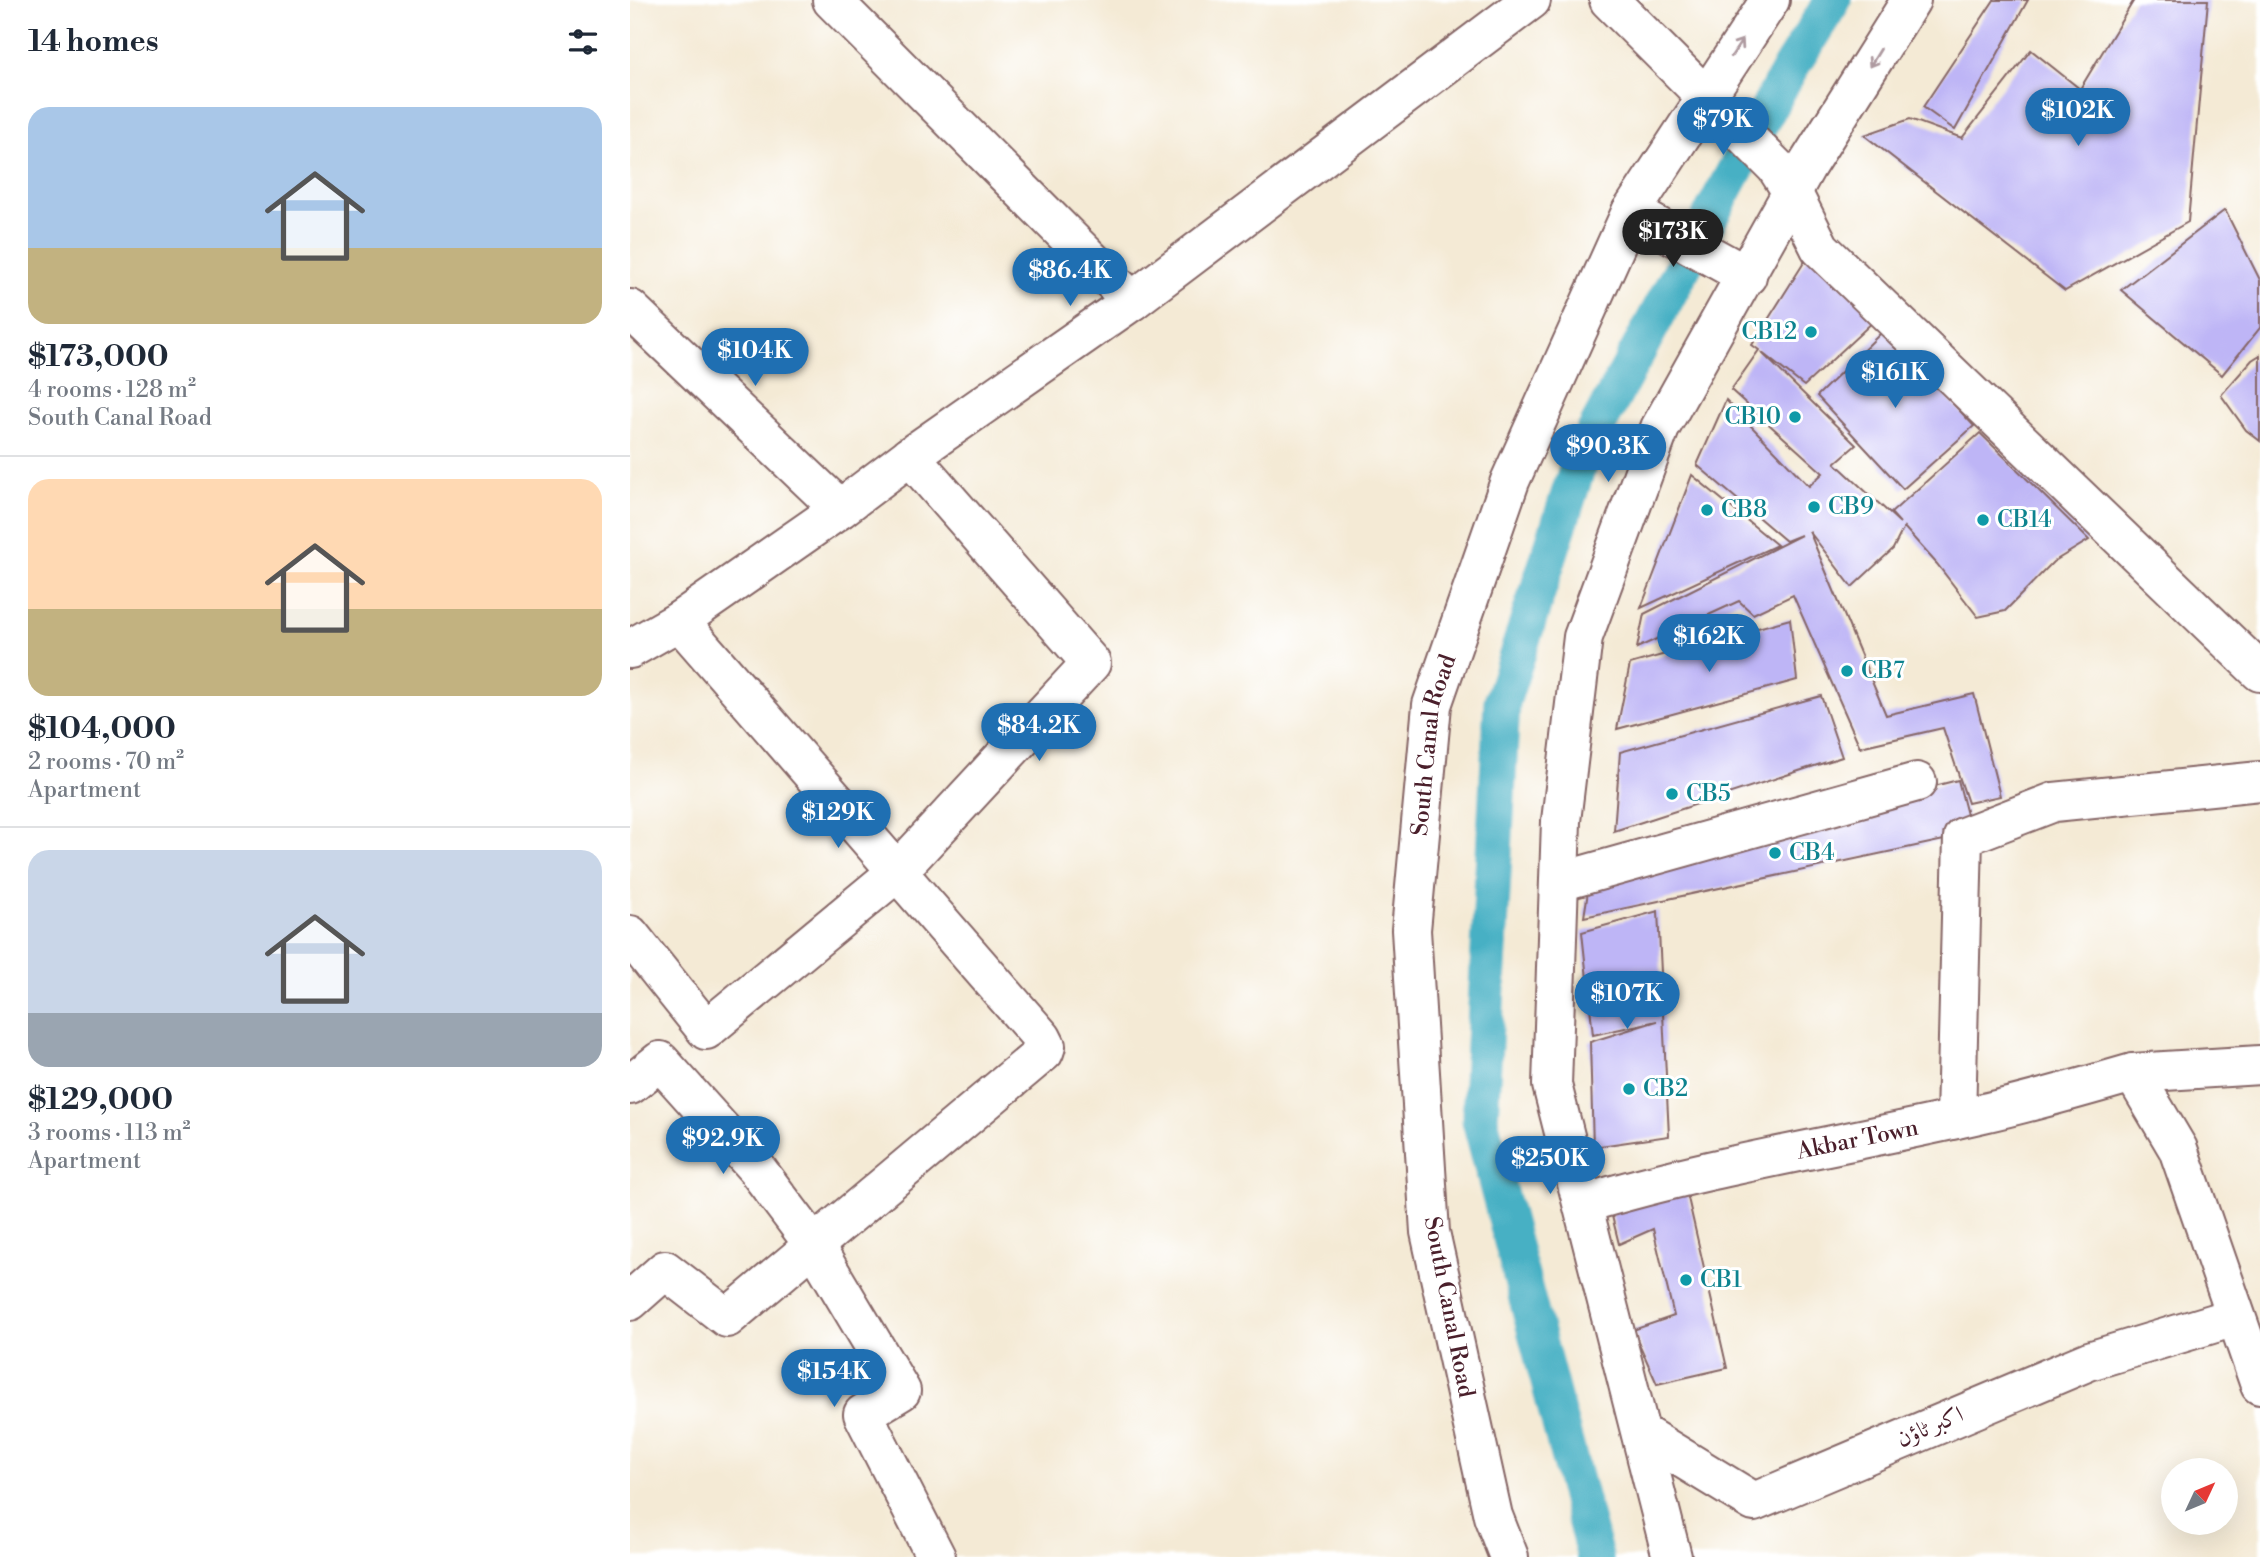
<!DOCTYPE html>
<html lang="en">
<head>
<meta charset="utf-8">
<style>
  :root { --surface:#fff; --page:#f6f6f7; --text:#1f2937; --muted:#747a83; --line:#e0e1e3; --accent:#1f6fb2 }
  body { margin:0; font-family:"Libre Bodoni",Amiri,serif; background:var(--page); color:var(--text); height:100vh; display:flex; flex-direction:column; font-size:26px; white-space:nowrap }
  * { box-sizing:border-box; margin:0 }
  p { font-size:23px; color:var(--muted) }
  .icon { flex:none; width:38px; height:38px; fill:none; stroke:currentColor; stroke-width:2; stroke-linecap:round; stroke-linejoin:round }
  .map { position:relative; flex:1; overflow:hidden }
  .details { display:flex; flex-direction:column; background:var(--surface); width:630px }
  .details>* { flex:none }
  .needle { width:46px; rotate:46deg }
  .buttons { position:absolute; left:1531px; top:1458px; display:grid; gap:14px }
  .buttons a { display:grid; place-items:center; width:77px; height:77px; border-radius:50%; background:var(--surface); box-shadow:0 7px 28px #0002; font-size:35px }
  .price { position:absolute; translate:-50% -60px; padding:0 16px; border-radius:24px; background:var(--accent); color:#fff; font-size:23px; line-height:46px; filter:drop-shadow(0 2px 4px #0008) }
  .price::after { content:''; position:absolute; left:50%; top:42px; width:21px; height:16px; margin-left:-10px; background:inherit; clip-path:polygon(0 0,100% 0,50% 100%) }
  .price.active { background:#222; color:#fff }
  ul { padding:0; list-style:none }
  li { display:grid; align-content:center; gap:14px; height:371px; padding:0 28px }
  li+li { border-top:2px solid var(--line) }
  li span { display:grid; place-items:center; height:217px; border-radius:21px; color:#555 }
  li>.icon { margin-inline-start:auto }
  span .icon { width:126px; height:126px; fill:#fffc; stroke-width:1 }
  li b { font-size:30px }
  h2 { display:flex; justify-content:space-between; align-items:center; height:84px; padding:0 28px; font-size:30px }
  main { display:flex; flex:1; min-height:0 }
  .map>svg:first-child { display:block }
</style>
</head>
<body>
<main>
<section class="details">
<h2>14 homes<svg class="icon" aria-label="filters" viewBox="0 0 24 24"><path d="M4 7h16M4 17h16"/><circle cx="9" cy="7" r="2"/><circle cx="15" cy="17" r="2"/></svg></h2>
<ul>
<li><span style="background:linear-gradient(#a9c7e8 65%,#c2b280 0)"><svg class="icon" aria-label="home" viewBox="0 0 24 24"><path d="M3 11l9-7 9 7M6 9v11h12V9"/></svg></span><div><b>$173,000</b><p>4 rooms · 128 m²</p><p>South Canal Road</p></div></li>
<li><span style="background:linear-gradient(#ffd9b3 60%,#c2b280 0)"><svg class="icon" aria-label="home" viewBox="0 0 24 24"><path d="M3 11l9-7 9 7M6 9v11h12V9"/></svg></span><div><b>$104,000</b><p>2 rooms · 70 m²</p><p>Apartment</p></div></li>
<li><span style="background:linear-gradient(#c9d6e8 75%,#9aa5b1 0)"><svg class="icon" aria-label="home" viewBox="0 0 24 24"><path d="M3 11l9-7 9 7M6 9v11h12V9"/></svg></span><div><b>$129,000</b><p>3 rooms · 113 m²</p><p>Apartment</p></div></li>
</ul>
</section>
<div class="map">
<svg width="1630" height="1557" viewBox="0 0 1630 1557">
  <rect width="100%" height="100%" fill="#fff"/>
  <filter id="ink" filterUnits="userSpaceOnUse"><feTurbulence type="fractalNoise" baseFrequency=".0143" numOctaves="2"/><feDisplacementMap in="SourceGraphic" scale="14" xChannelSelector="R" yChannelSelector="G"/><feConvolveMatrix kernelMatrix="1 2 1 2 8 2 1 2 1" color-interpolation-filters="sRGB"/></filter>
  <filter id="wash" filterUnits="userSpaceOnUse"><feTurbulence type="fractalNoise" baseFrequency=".00686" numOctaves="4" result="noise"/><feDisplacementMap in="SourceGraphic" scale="28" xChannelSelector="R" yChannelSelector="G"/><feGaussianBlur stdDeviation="1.57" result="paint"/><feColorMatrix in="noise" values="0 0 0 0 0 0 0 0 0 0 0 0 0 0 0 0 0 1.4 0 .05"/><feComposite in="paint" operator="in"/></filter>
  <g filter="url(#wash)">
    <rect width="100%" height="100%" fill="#f4ead5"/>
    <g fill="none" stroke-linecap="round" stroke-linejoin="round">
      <path stroke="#46b0c4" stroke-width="37" d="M965 1557 850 1120 872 702 951 457 1160 68 1203 0"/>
    </g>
    <g id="blocks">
      <path fill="#beb5f6" d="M1364 0H1398L1325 130 1293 107Z
        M1504 0H1578L1558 222 1435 291 1234 135 1280 119 1332 138 1401 50 1450 89Z
        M1595 210 1630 280V328L1592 375 1491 290Z
        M1180 253 1246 319 1174 386 1131 352 1226 445 1205 463 1270 523 1261 513 1350 433 1459 540 1423 562 1375 611 1348 617 1307 564 1274 527 1263 549 1222 587 1179 531 1256 715 1344 694 1370 796 1338 803 1313 728 1230 747 1163 595 1123 614 1109 601 1007 648 1014 614 1171 535 1156 541 1067 465 1096 400 1179 486 1193 473 1101 390 1129 350 1122 345Z
        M1254 330 1344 426 1273 489 1187 396Z
        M1630 355V441L1616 430 1591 395 1622 360Z
        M1062 475 1147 545 1011 608Z
        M1160 619 1167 680 987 729 1000 664Z
        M1191 696 1212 757 984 831 990 752Z
        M1328 780 1342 834 954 917 961 873Z
        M1028 911 1039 1136 963 1147 960 1042 1027 1021 963 1035 952 932Z
        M1053 1176 1097 1368 1027 1384 1003 1330 1044 1316 1023 1229 989 1244 977 1196Z"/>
    </g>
  </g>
  <g filter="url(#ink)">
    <use href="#blocks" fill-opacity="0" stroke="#866666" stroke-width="2"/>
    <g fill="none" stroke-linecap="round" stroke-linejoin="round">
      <g stroke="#866666" stroke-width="42">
        <g id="minor">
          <path d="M202 0 502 301"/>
          <path d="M979 0 1146 167 1162 192 1190 248 1630 672"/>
          <path d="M0 309 210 509"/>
          <path d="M0 649 49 621 210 509 280 456 502 301 901 0"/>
          <path d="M929 882 1287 782"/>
          <path d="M0 935 76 1030 267 872 461 663 280 456"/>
          <path d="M1503 1073 1630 1065"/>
          <path d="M0 1085 30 1061 126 1168 184 1245 271 1391 233 1414 306 1557"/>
          <path d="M1326 1119 1333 837 1424 802 1630 781"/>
          <path id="s1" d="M953 1204C1084 1164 1220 1144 1353 1113 1403 1102 1453 1087 1503 1073L1548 1149 1630 1385"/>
          <path d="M0 1301 35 1270 97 1318 414 1052 416 1046 412 1038 49 621"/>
          <path d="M1011 1433 1124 1502 1459 1361 1605 1317"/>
        </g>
      </g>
      <g stroke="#866666" stroke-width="42">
        <g id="major">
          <path d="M1001 212 1117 276"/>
          <path id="s2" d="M879 1557 863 1516 800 1232 781 930 802 705 880 481 1001 212 1140 0"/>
          <path d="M1042 1557 922 1085 931 821 953 637 1030 428 1176 167 1281 0"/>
        </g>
      </g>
      <use href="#minor" stroke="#fff" stroke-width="38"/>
      <use href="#major" stroke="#fff" stroke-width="38"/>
    </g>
    <defs><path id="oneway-shaft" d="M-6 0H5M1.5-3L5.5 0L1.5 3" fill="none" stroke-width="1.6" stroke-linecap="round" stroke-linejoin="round" transform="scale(1.75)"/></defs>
    <g stroke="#ae9aa0">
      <use href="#oneway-shaft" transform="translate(1107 48) rotate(-56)"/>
      <use href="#oneway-shaft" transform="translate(1245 58) rotate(122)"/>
    </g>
  </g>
  <g fill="#0f9aa8" stroke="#fff" stroke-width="2.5">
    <circle cx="1181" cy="332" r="7"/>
    <circle cx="1165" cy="417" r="7"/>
    <circle cx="1184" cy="507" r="7"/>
    <circle cx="1077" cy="510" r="7"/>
    <circle cx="1353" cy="520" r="7"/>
    <circle cx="1217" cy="671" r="7"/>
    <circle cx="1042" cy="794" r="7"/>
    <circle cx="1145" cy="853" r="7"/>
    <circle cx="999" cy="1089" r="7"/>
    <circle cx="1056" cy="1280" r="7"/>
  </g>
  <g text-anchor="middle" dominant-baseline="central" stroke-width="6" stroke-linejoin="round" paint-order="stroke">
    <g font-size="23" fill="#0d838f" stroke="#fff" text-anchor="start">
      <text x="1167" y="332" text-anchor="end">CB12</text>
      <text x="1151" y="417" text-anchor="end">CB10</text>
      <text x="1198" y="507">CB9</text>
      <text x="1091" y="510">CB8</text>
      <text x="1367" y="520">CB14</text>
      <text x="1231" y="671">CB7</text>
      <text x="1056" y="794">CB5</text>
      <text x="1159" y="853">CB4</text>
      <text x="1013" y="1089">CB2</text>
      <text x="1070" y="1280">CB1</text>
    </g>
    <g font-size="23" fill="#4a1f2b" stroke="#fff">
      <text stroke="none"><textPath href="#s2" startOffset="824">South Canal Road</textPath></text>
      <text stroke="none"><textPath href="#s1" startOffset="282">Akbar Town</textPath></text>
      <text transform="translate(819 1307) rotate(79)">South Canal Road</text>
      <text transform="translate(1300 1427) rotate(-23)">اکبر ٹاؤن</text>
    </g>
  </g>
</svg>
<div class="buttons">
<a><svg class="needle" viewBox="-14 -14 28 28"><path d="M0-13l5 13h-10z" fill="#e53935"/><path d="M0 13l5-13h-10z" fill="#747a83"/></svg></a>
</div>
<b class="price" style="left:1448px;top:148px">$102K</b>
<b class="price" style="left:1093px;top:157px">$79K</b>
<b class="price active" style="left:1043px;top:269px">$173K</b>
<b class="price" style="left:440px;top:308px">$86.4K</b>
<b class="price" style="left:125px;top:388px">$104K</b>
<b class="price" style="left:1265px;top:410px">$161K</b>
<b class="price" style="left:978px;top:484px">$90.3K</b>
<b class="price" style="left:1079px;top:674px">$162K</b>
<b class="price" style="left:409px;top:763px">$84.2K</b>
<b class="price" style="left:208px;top:850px">$129K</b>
<b class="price" style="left:997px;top:1031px">$107K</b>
<b class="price" style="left:93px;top:1176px">$92.9K</b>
<b class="price" style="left:920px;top:1196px">$250K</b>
<b class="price" style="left:204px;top:1409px">$154K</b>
</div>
</main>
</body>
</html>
